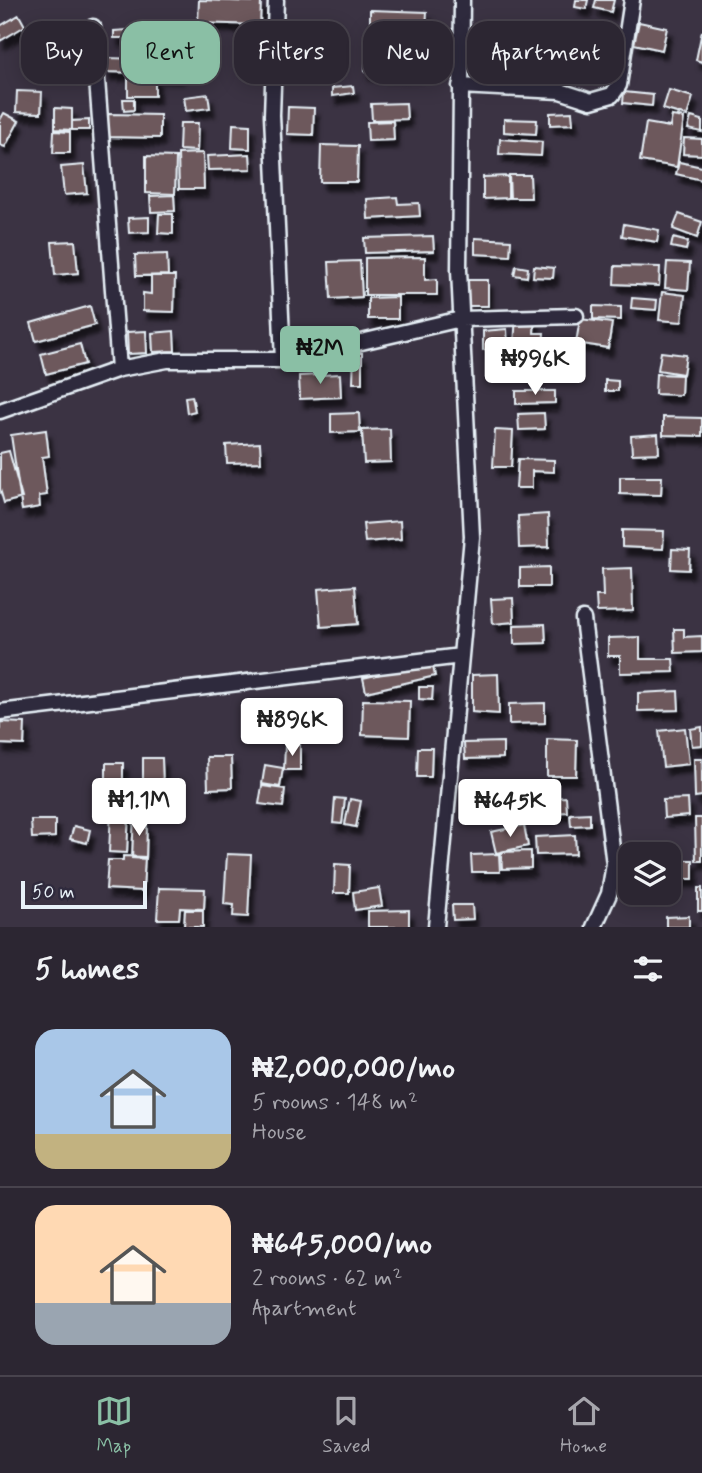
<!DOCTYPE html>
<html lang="en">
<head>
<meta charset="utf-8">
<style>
  :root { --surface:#2c2632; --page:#342e3a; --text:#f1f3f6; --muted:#a6a5ac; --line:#48434d; --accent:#8abfa5 }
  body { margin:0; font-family:Mynerve,sans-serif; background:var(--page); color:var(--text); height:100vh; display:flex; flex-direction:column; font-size:26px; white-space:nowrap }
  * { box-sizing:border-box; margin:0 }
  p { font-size:23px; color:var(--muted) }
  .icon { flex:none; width:38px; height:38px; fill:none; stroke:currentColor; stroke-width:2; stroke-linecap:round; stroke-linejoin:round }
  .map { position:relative; height:927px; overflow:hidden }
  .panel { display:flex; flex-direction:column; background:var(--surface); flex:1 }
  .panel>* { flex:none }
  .top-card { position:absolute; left:21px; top:21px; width:662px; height:63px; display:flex; gap:14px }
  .buttons { position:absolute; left:618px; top:842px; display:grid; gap:14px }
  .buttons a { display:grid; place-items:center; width:63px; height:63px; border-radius:14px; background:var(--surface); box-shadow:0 4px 18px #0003,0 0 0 2px var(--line); font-size:35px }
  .scale { position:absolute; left:21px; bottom:18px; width:126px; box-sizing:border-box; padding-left:7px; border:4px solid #e8f1f8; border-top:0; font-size:19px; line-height:24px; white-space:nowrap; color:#e8f1f8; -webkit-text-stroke:5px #2f2a3d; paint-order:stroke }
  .price { position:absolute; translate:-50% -60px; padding:0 16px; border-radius:7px; background:#fff; color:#222; font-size:23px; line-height:46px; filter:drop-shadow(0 2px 4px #0008) }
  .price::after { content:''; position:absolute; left:50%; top:42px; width:21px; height:16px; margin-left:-10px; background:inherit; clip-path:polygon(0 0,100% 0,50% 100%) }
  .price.on { background:var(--accent); color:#111 }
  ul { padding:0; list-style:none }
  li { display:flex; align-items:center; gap:21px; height:175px; padding:0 35px }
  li+li { border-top:2px solid var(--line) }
  li span { display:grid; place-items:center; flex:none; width:196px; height:140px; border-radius:21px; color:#555 }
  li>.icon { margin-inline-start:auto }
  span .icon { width:84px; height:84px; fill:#fffc; stroke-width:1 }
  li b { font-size:30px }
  h2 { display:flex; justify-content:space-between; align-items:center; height:84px; padding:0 35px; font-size:30px }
  .pill { padding:0 24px; border-radius:21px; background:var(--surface); box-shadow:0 4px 18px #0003,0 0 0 2px var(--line); font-size:24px; line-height:63px }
  .pill.on { background:var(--accent); color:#111 }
  .dock { display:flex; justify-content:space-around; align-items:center; height:98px; border-top:2px solid var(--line); background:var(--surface); font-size:19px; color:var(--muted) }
  .dock a { display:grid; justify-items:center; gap:4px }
  .dock .on { color:var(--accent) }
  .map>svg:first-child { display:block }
</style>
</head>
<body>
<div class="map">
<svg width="702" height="927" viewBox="0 0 702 927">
  <defs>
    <filter id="shadow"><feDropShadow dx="4.5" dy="8" stdDeviation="2" flood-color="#0009"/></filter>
  </defs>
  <rect width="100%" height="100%" fill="#3b3343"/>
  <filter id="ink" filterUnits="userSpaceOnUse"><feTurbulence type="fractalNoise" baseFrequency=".0143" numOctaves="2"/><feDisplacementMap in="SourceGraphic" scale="14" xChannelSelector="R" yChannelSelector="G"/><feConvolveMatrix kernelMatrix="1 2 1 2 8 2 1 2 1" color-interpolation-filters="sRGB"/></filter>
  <g filter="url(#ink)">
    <path fill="#6d585b" stroke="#e8f1f8" stroke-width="2" filter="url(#shadow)" d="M199 0 261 2 260 25 198 23Z
      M576 0H588L586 9 575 7Z
      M596 0H614L611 12 594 8Z
      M370 10 427 12 426 28 370 26Z
      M19 15 25 26 0 41V26Z
      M639 22 667 28 662 50 634 44Z
      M128 30V38H114V31Z
      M702 31V62L696 60Z
      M365 48H380V62H416L415 73 365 72Z
      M86 50 87 69 58 70V51Z
      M151 57 180 58 179 75 150 74Z
      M106 58 142 59V73L106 72Z
      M128 77H155V96H128Z
      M353 86 354 93 332 96V88Z
      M669 90 693 97 687 116 663 109Z
      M17 91 42 92 41 113 16 112Z
      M624 92 653 95 652 106 623 103Z
      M208 94 210 108 186 111 184 97Z
      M123 99H134V110L124 111Z
      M406 103 407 119 372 120 371 104Z
      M288 107 314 108 313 135 287 134Z
      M55 108 72 109V130L55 129Z
      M572 112 573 124 550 125V113Z
      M4 113 19 121 5 147 0 145V120Z
      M108 114 160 115V138L107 137Z
      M672 116 684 118 677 167 640 161 646 123 670 127Z
      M691 117 702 120V132L688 129Z
      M504 119 537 120 536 134 504 132Z
      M89 120V130H72V121Z
      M393 121 394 140 368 141 367 122Z
      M180 123H198L197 151 179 150Z
      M233 124 250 125V149L232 148Z
      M54 131 70 132V153H53Z
      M684 138 702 139V155L683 154Z
      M500 139 542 142 541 156 499 154Z
      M321 145 358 146 357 182H320Z
      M203 153 204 189H179L178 154Z
      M250 154 251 169 208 170 207 156Z
      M146 156 176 157 175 194 146 193Z
      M679 162 702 167V180L676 174Z
      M84 165 87 193 64 195 61 167Z
      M509 175H530L531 198H510Z
      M508 176V198L483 199V177Z
      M174 195 175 211 151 212 150 196Z
      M397 197 398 204 419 203 420 216 368 219 367 199Z
      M159 214H173V234L158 233Z
      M679 214 702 222 697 238 673 229Z
      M149 217V232L129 233 128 218Z
      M624 224 659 230 657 242 622 236Z
      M433 236 434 251 365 253 364 238Z
      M475 238 511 240 510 256 475 254Z
      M673 238 688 242 686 250 671 247Z
      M75 241 78 273 55 275 52 242Z
      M167 254 168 275 136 276 135 255Z
      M425 257V280L437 279V295H365V258Z
      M360 261 362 297 331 299 329 262Z
      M667 262 690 263 688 290 665 288Z
      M516 266 528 268 527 277 514 275Z
      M534 266 554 268 553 278 533 277Z
      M615 266 660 267 659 286 614 284Z
      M151 276H175L174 312 143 311V293L151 294Z
      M468 280H488V306H468Z
      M662 292 685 295 682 322 659 320Z
      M398 297V319H368V298Z
      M632 298 657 300 656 310 631 308Z
      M90 306 95 325 36 341 31 323Z
      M593 306 621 307V320L593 319Z
      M516 315 535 317 534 333H544L543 349 514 346Z
      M580 319 612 323 608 348 576 343Z
      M507 329 508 348 483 350V331Z
      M146 331 147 353 128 354 127 332Z
      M174 331 175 351 153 352 152 333Z
      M80 344 85 364 46 374 41 354Z
      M661 352 686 355 683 374 658 370Z
      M354 353H362V383H353Z
      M340 374 341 397 300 399 299 376Z
      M656 374 682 375 681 395 655 394Z
      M605 380 618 381V391H605Z
      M516 391H555V403L516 404Z
      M192 396 195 411 187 413 185 397Z
      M359 413 360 432 331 433V414Z
      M544 413 545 429 519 430 518 414Z
      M663 417 702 418V436L663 435Z
      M390 429 391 462 364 463 362 430Z
      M46 430 49 456 42 457 47 495 39 496 40 507 22 510 11 435Z
      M495 430 513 431 511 467H493Z
      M658 434 659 453 632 454 631 436Z
      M260 443 261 462 227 463 226 445Z
      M9 451 22 498 4 503 0 489V453Z
      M518 459 554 460V472L532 471V488H516Z
      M620 477H662L661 495 620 494Z
      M548 514 549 547 519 548 518 516Z
      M400 521 401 539 365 542 363 524Z
      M622 530 664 531 663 549 622 547Z
      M672 549 690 550 689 570 671 569Z
      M549 567V587H520V568Z
      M632 568 633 611 597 612 596 596H603L602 569Z
      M355 586 358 624 321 627 318 589Z
      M513 598 514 622 493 624 491 599Z
      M545 624 546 643 514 644V625Z
      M674 629H684V637L702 636V652L675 653Z
      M640 637V659H673L674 672 620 673V656H608V638Z
      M432 662 435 676 366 692 363 678Z
      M498 674 499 714 472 712V675Z
      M419 687H433L432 700 419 699Z
      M678 691 679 710 638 711V693Z
      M363 700 410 701 409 737 362 735Z
      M545 703V723L509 724V704Z
      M0 722 25 723 24 745 0 744Z
      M702 727V745L692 746 690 729Z
      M685 728 689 764 663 767 659 731Z
      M547 739 577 740 576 776H547Z
      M503 742V758L465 759 464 743Z
      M285 745H300V770H284Z
      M418 748H432L431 777H417Z
      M207 757H231L232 788 208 789Z
      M143 758H162L163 785H143Z
      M694 759H702V796L695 797Z
      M106 763H123V788H106Z
      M265 765 283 768 280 787 262 784Z
      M262 786 285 789 283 807 259 804Z
      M566 797 567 812 529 814V799Z
      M335 798 345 799 342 824 333 823Z
      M350 799 361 801 356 827 345 825Z
      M688 799 689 816 664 818 663 800Z
      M111 810 129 811 127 853 109 852Z
      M590 813V825L571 826 570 814Z
      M134 814H141V824H147L146 859 132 858Z
      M695 818H702V861H696Z
      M31 820H55V837L32 838Z
      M524 825 528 846 496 853 491 832Z
      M74 826 90 830 87 843 70 839Z
      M575 835 576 854 536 855 535 837Z
      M531 851V868L502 869 501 852Z
      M227 854 251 855 248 917 233 916 234 905 224 904Z
      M499 854 500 872H472L471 855Z
      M123 856 145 857 143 891 106 889 108 860H123Z
      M668 860H693V879H668Z
      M335 864 350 865 349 893H334Z
      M159 888 205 889 204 909 180 908 179 919H157Z
      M379 888 382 906 355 910 353 892Z
      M698 888H702V911H698Z
      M452 905H472L473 919 453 920Z
      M185 910H203V927H184Z
      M409 910V927H368V911Z
      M689 916V927H666V917Z"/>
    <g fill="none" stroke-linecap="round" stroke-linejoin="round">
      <g stroke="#e8f1f8" stroke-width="19">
        <path id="minor" d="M276 0 272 115 283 360
          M93 27 119 369
          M460 86 560 91 591 101 612 95 619 85 632 0
          M0 411 119 369 167 360H283L461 319 576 316
          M583 619 614 864 609 894 594 927
          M0 712 461 656
          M436 927 472 537 459 270 462 0"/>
      </g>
      <use href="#minor" stroke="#2f2a3d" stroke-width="14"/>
    </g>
  </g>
</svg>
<div class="buttons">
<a><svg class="icon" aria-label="layers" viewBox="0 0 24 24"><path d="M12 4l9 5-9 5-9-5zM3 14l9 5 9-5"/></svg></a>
</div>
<div class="scale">50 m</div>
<b class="price on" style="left:320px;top:386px">₦2M</b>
<b class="price" style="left:535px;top:397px">₦996K</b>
<b class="price" style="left:292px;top:758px">₦896K</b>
<b class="price" style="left:139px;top:838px">₦1.1M</b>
<b class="price" style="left:510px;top:839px">₦645K</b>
<div class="top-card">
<a class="pill">Buy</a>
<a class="pill on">Rent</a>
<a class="pill">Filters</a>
<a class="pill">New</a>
<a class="pill">Apartment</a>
</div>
</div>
<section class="panel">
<h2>5 homes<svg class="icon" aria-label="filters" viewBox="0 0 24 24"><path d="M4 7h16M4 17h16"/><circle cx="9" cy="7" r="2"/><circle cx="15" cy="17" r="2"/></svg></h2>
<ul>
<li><span style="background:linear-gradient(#a9c7e8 75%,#c2b280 0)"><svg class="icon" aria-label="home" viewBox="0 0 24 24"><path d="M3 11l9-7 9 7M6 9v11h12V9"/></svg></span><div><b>₦2,000,000/mo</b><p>5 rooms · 148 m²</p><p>House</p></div></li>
<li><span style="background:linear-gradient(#ffd9b3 70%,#9aa5b1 0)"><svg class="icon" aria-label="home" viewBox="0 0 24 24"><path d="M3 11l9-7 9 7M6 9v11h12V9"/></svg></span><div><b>₦645,000/mo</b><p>2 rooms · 62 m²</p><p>Apartment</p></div></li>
</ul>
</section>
<nav class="dock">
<a class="on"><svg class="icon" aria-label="map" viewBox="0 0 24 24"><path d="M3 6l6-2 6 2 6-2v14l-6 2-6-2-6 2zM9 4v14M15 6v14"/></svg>Map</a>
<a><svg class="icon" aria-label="saved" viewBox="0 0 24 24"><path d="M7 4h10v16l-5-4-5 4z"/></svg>Saved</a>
<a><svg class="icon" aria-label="home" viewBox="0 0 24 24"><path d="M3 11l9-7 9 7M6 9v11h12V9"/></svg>Home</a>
</nav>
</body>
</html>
